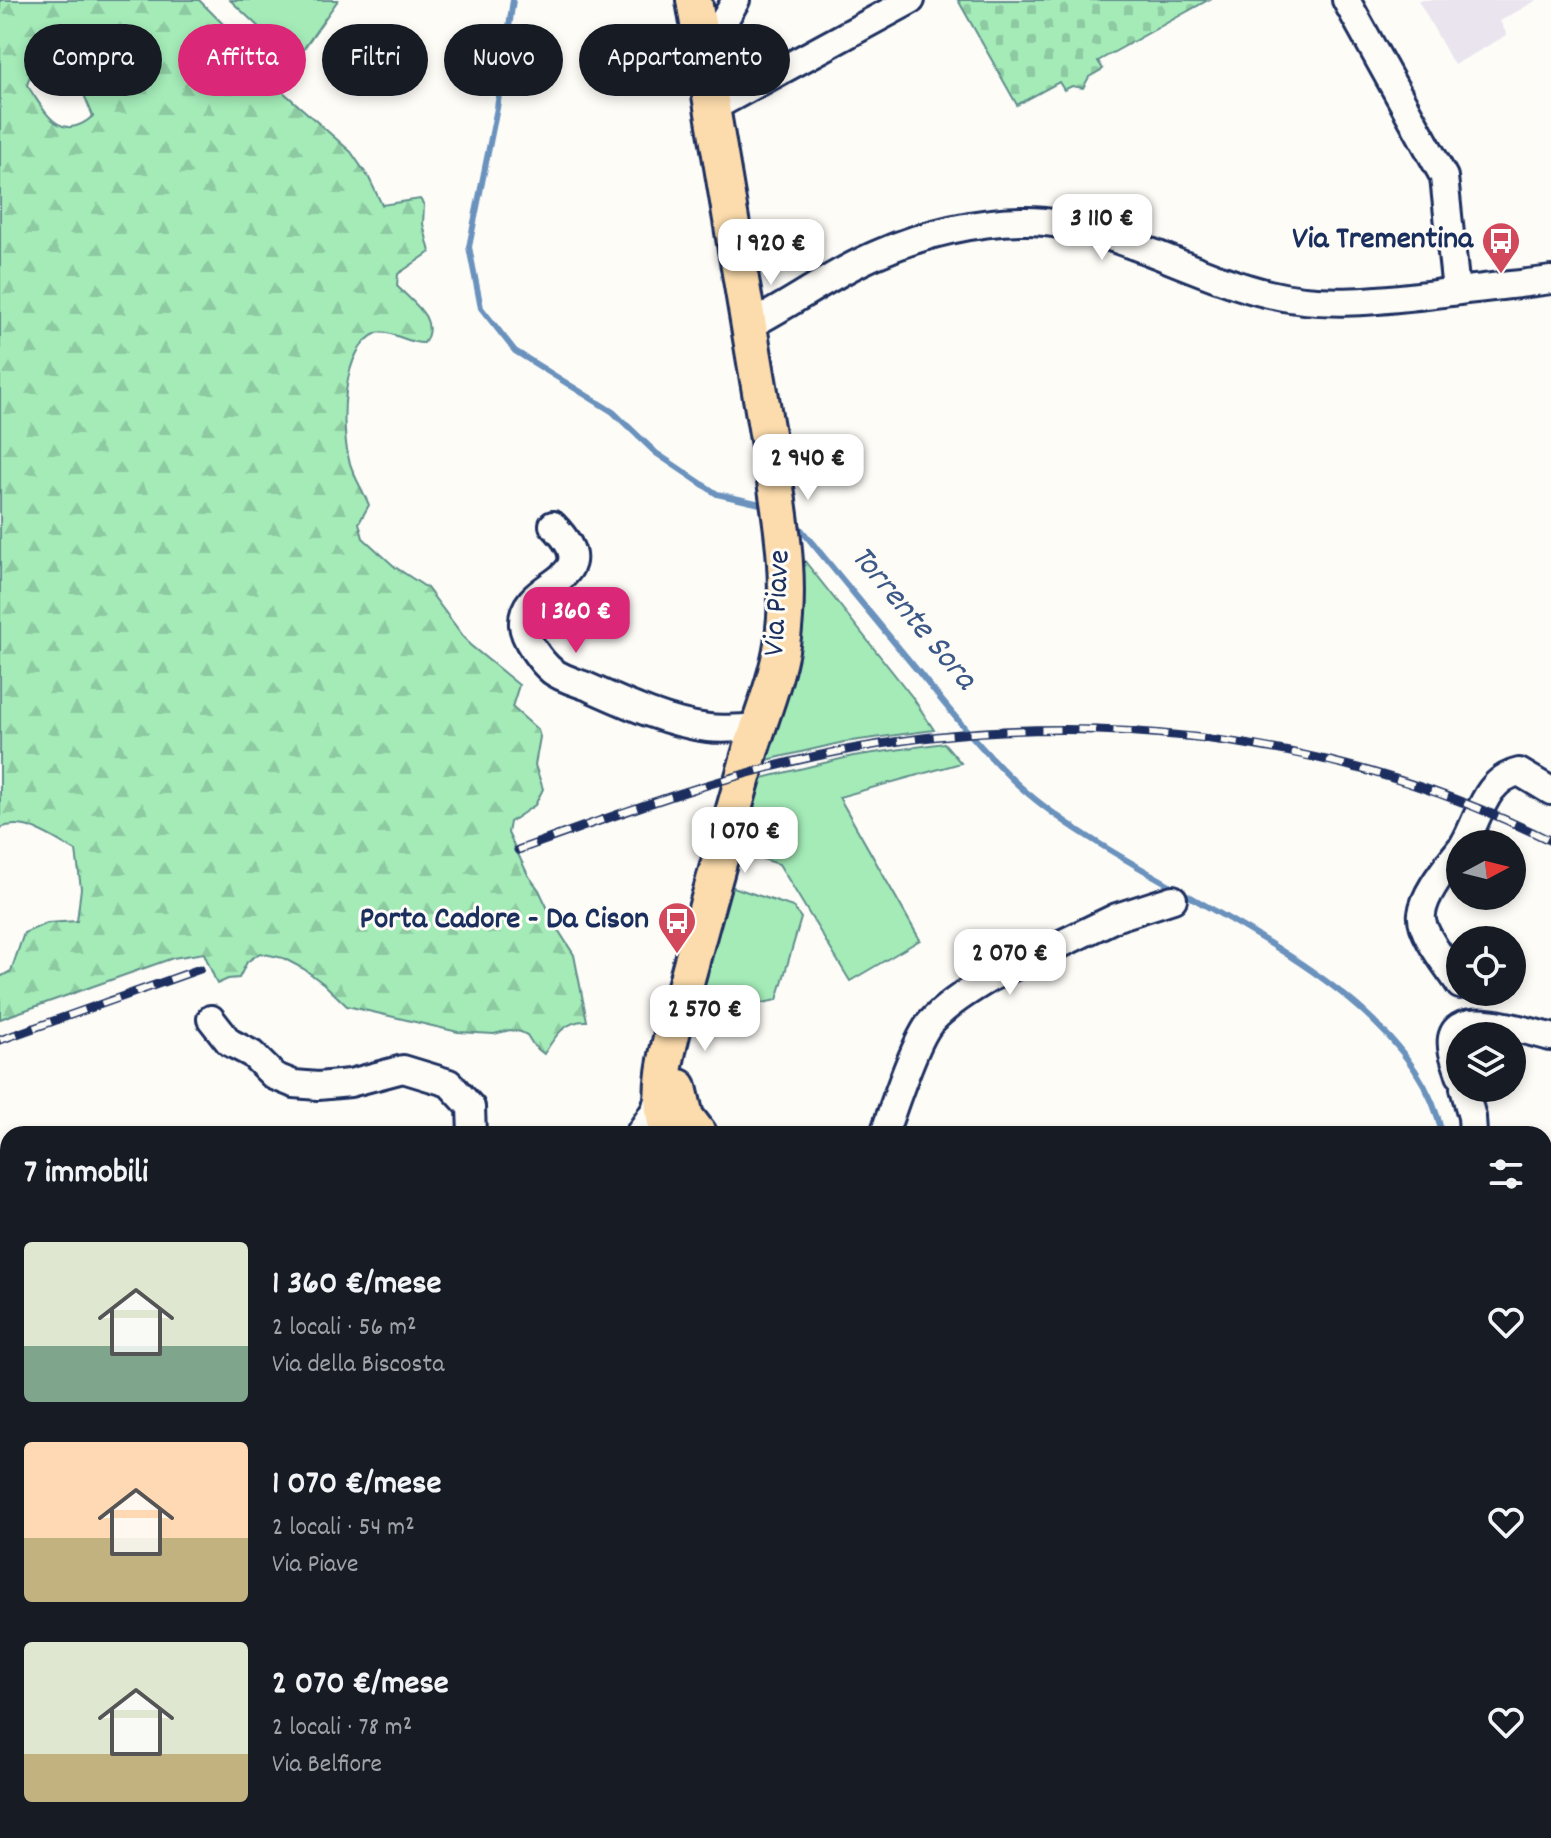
<!DOCTYPE html>
<html lang="it">
<head>
<meta charset="utf-8">
<style>
  :root { --surface:#171b24; --page:#242831; --text:#f1f3f6; --muted:#9ea1a6; --accent:#db2777 }
  body { margin:0; font-family:Dekko,sans-serif; background:var(--page); color:var(--text); height:100vh; display:flex; flex-direction:column; font-size:30px; white-space:nowrap }
  * { box-sizing:border-box; margin:0 }
  p { font-size:26px; color:var(--muted) }
  .icon { flex:none; width:44px; height:44px; fill:none; stroke:currentColor; stroke-width:2; stroke-linecap:round; stroke-linejoin:round }
  .map { position:relative; flex:1; overflow:hidden }
  .details { position:absolute; left:0px; top:1126px; width:1552px; height:712px; display:flex; flex-direction:column; background:var(--surface); border-radius:24px 24px 0 0; box-shadow:0 4px 12px #0003 }
  .details>* { flex:none }
  .guide { position:absolute; left:24px; top:24px; width:800px; height:72px; display:flex; gap:16px }
  .needle { width:52px; rotate:83deg }
  .buttons { position:absolute; left:1446px; top:830px; display:grid; gap:16px }
  .buttons a { display:grid; place-items:center; width:80px; height:80px; border-radius:50%; background:var(--surface); box-shadow:0 4px 12px #0003; font-size:40px }
  .price { position:absolute; translate:-50% -68px; padding:0 18px; border-radius:16px; background:#fff; color:#222; font-size:26px; line-height:52px; filter:drop-shadow(0 2px 4px #0008) }
  .price::after { content:''; position:absolute; left:50%; top:48px; width:24px; height:18px; margin-left:-12px; background:inherit; clip-path:polygon(0 0,100% 0,50% 100%) }
  .price.current { background:var(--accent); color:#fff }
  ul { padding:0; list-style:none }
  li { display:flex; align-items:center; gap:24px; height:200px; padding:0 24px }
  li span { display:grid; place-items:center; flex:none; width:224px; height:160px; border-radius:8px; color:#555 }
  li>.icon { margin-inline-start:auto }
  span .icon { width:96px; height:96px; fill:#fffc; stroke-width:1 }
  li b { font-size:34px }
  h2 { display:flex; justify-content:space-between; align-items:center; height:96px; padding:0 24px; font-size:34px }
  .tag { padding:0 28px; border-radius:36px; background:var(--surface); box-shadow:0 4px 12px #0003; font-size:28px; line-height:72px }
  .tag.current { background:var(--accent); color:#fff }
  .map>svg:first-child { display:block }
</style>
</head>
<body>
<div class="map">
<svg width="1551" height="1838" viewBox="0 0 1551 1838">
  <defs>
    <pattern id="industrial-grid" width="8" height="8" patternUnits="userSpaceOnUse" patternTransform="scale(2)"><rect width="8" height="8" fill="#eae4ef"/><path d="M0 4h8M4 0v8" fill="none" stroke="#c8c4cf"/></pattern>
    <pattern id="forest-firs" width="22" height="20" patternUnits="userSpaceOnUse" patternTransform="scale(2)"><rect width="22" height="20" fill="#a4ebb8"/><path d="M5 1l3.5 6h-7zM16 11l3.5 6h-7z" fill="#8dcaa1"/></pattern>
    <pattern id="cemetery-stones" width="16" height="16" patternUnits="userSpaceOnUse" patternTransform="scale(2)"><rect width="16" height="16" fill="#a4ebb8"/><path d="M2 7V4a2 2 0 0 1 4 0v3zM10 15v-3a2 2 0 0 1 4 0v3z" fill="#8dcaa1"/></pattern>
  </defs>
  <rect width="100%" height="100%" fill="#fdfcf7"/>
  <filter id="ink" filterUnits="userSpaceOnUse"><feTurbulence type="fractalNoise" baseFrequency=".0125" numOctaves="2"/><feDisplacementMap in="SourceGraphic" scale="16" xChannelSelector="R" yChannelSelector="G"/><feConvolveMatrix kernelMatrix="1 2 1 2 8 2 1 2 1" color-interpolation-filters="sRGB"/></filter>
  <g filter="url(#ink)">
    <path fill="#eae4ef" d="M1418 0H1537L1500 21 1507 35 1454 65Z"/>
    <path fill="url(#industrial-grid)" d="M8 1295V1704L0 1706V1297Z"/>
    <path fill="#a4ebb8" stroke="#608d8b" stroke-width="2" d="M230 0H338L295 61Z
      M796 550 913 698 934 730 844 742 754 763Z
      M944 743 961 763 839 797 920 940 850 981 779 864 737 851 750 781 853 756Z
      M727 885 793 907 801 918 777 1000 694 1017Z
      M1544 1181 1551 1187V1288L1544 1298Z"/>
    <path fill="url(#forest-firs)" stroke="#608d8b" stroke-width="2" fill-rule="evenodd" d="M0 0H199L246 47 273 83 351 152 369 178 382 205 420 199 424 205 423 224 430 252 398 274 397 286C412 302 440 319 424 343 409 344 389 329 377 333 340 349 341 428 349 460 353 476 363 490 369 505L359 523 363 538 395 567 427 588 470 645 519 685 512 707 538 730 540 737 535 765 543 789 535 805 510 822 508 833 528 875 539 890 557 928 574 955 587 1021C565 1020 555 1036 544 1054L534 1046 527 1035 521 1032 510 1030 494 1034 458 1032 347 1006 324 984 304 969 283 958 260 953 247 962 239 978 228 979 217 984 204 953 173 958 0 1019V977L11 971 24 933 47 923 77 921 81 888 76 851C54 839 26 817 0 828ZM57 44 67 54 93 116C59 146 44 109 27 85L34 63Z
      M1544 1494 1551 1499V1646L1544 1642Z
      M8 1702V1830H220L214 1838H0V1703Z
      M696 1830 668 1838H639L631 1831Z
      M756 1830H1138L1156 1838H763L757 1836Z"/>
    <path fill="url(#cemetery-stones)" stroke="#608d8b" stroke-width="2" d="M958 0H1208L1098 61 1103 69 1089 77 1083 88 1072 86 1064 90 1059 82 1017 105Z"/>
    <g fill="none" stroke-linecap="round" stroke-linejoin="round">
      <path stroke="#6a92bd" stroke-width="6" d="M513 0 497 108 469 247 481 308 515 351 613 412 656 453 717 494 769 506
        M794 521C835 571 876 620 917 670 948 708 978 746 1013 780 1127 890 1409 968 1442 1134"/>
      <path stroke="#9fd4fd" stroke-width="34" d="M1544 1484 1551 1476
        M1544 1586 1551 1591"/>
      <path stroke="#d0d3d8" stroke-width="34" stroke-dasharray="34 17" stroke-linecap="butt" d="M948 1838 959 1830"/>
      <g stroke="#1b2f5e" stroke-width="32">
        <path id="minor" d="M1346 0 1444 177 1456 291
          M703 57 736 0
          M712 108 911 0
          M748 326C793 303 834 272 880 253 924 234 973 222 1021 221 1098 218 1191 276 1269 294 1326 308 1385 300 1443 293 1479 288 1515 285 1551 280
          M553 525C611 584 520 577 523 625 524 639 541 662 552 671 561 678 575 682 586 686 624 703 667 723 708 728 724 730 742 728 758 727
          M1464 844C1480 817 1484 780 1519 772L1551 791
          M1460 849C1448 865 1424 893 1422 914 1419 932 1450 969 1460 985
          M211 1019 229 1042 252 1054 274 1076 294 1084 318 1086 350 1083 403 1069 449 1083 471 1107 472 1134
          M1460 1075C1457 1064 1450 1050 1452 1038 1458 1006 1530 1033 1551 1037
          M1464 1088 1472 1117 1473 1134
          M639 1134 655 1110 661 1089
          M884 1134C892 1111 916 1038 931 1022 945 1006 973 988 992 977L1117 917 1173 899
          M0 1174 8 1172
          M0 1271 8 1269
          M1145 1830 1160 1838"/>
      </g>
      <g stroke="#1b2f5e" stroke-width="40">
        <path id="major" d="M679 1087 686 1117 699 1134
          M669 1134C650 1090 676 1023 687 979 707 904 728 830 749 756 760 719 776 682 782 644 791 587 783 531 774 475L694 0
          M1544 1167 1551 1172
          M1551 1303C1543 1319 1544 1337 1551 1352
          M1544 1386 1551 1369"/>
      </g>
      <use href="#minor" stroke="#fdfcf7" stroke-width="26"/>
      <use href="#major" stroke="#fcdcac" stroke-width="34"/>
      <g stroke="#1b2f5e" stroke-width="9">
        <path id="rail" d="M518 850C621 813 723 775 831 753 1072 704 1329 731 1551 841
          M0 1040 200 969"/>
      </g>
      <use href="#rail" stroke="#fdfcf7" stroke-width="6" stroke-dasharray="18" stroke-linecap="butt"/>
    </g>
  </g>
  <defs>
    <g id="bus-pin" transform="scale(2)"><path d="M0 17L-7.5 6A9.5 9.5 0 1 1 7.5 6Z" fill="#d1495b" stroke="#fdfcf7"/><path d="M-5-6H5V4H4V6H2V4H-2V6H-4V4H-5ZM-3.5-4V0h7V-4ZM-3.5 1.2v1.5H-2V1.2ZM2 1.2v1.5H3.5V1.2Z" fill="#fff"/></g>
  </defs>
  <g fill-rule="evenodd">
    <use href="#bus-pin" x="1501" y="241"/>
    <use href="#bus-pin" x="677" y="921"/>
  </g>
  <g text-anchor="middle" dominant-baseline="central" stroke-width="6" stroke-linejoin="round" paint-order="stroke">
    <g font-size="32" font-weight="bold" fill="#1b2f5e" stroke="#fdfcf7" text-anchor="end">
      <text x="1473" y="241">Via Trementina</text>
      <text x="649" y="921">Porta Cadore - Da Cison</text>
    </g>
    <g font-size="32" fill="#1b2f5e" stroke="#fdfcf7">
      <text transform="translate(779 603) rotate(-87)">Via Piave</text>
    </g>
    <g font-size="34" font-style="italic" fill="#3c5886" stroke="#fdfcf7">
      <text transform="translate(912 619) rotate(50)">Torrente Sora</text>
    </g>
  </g>
</svg>
<div class="buttons">
<a><svg class="needle" viewBox="-14 -14 28 28"><path d="M0-13l5 13h-10z" fill="#e53935"/><path d="M0 13l5-13h-10z" fill="#9ea1a6"/></svg></a>
<a><svg class="icon" aria-label="locate" viewBox="0 0 24 24"><circle cx="12" cy="12" r="6"/><path d="M12 2v4M12 18v4M2 12h4M18 12h4"/></svg></a>
<a><svg class="icon" aria-label="layers" viewBox="0 0 24 24"><path d="M12 4l9 5-9 5-9-5zM3 14l9 5 9-5"/></svg></a>
</div>
<b class="price" style="left:1102px;top:262px">3 110 €</b>
<b class="price" style="left:771px;top:287px">1 920 €</b>
<b class="price" style="left:808px;top:502px">2 940 €</b>
<b class="price current" style="left:576px;top:655px">1 360 €</b>
<b class="price" style="left:745px;top:875px">1 070 €</b>
<b class="price" style="left:1010px;top:997px">2 070 €</b>
<b class="price" style="left:705px;top:1053px">2 570 €</b>
<div class="guide">
<a class="tag">Compra</a>
<a class="tag current">Affitta</a>
<a class="tag">Filtri</a>
<a class="tag">Nuovo</a>
<a class="tag">Appartamento</a>
</div>
<section class="details">
<h2>7 immobili<svg class="icon" aria-label="filters" viewBox="0 0 24 24"><path d="M4 7h16M4 17h16"/><circle cx="9" cy="7" r="2"/><circle cx="15" cy="17" r="2"/></svg></h2>
<ul>
<li><span style="background:linear-gradient(#dfe7d0 65%,#7fa58c 0)"><svg class="icon" aria-label="home" viewBox="0 0 24 24"><path d="M3 11l9-7 9 7M6 9v11h12V9"/></svg></span><div><b>1 360 €/mese</b><p>2 locali · 56 m²</p><p>Via della Biscosta</p></div><svg class="icon" aria-label="heart" viewBox="0 0 24 24"><path d="M12 20l-8-8c-3-5 5-10 8-4 3-6 11-1 8 4z"/></svg></li>
<li><span style="background:linear-gradient(#ffd9b3 60%,#c2b280 0)"><svg class="icon" aria-label="home" viewBox="0 0 24 24"><path d="M3 11l9-7 9 7M6 9v11h12V9"/></svg></span><div><b>1 070 €/mese</b><p>2 locali · 54 m²</p><p>Via Piave</p></div><svg class="icon" aria-label="heart" viewBox="0 0 24 24"><path d="M12 20l-8-8c-3-5 5-10 8-4 3-6 11-1 8 4z"/></svg></li>
<li><span style="background:linear-gradient(#dfe7d0 70%,#c2b280 0)"><svg class="icon" aria-label="home" viewBox="0 0 24 24"><path d="M3 11l9-7 9 7M6 9v11h12V9"/></svg></span><div><b>2 070 €/mese</b><p>2 locali · 78 m²</p><p>Via Belfiore</p></div><svg class="icon" aria-label="heart" viewBox="0 0 24 24"><path d="M12 20l-8-8c-3-5 5-10 8-4 3-6 11-1 8 4z"/></svg></li>
</ul>
</section>
</div>
</body>
</html>
